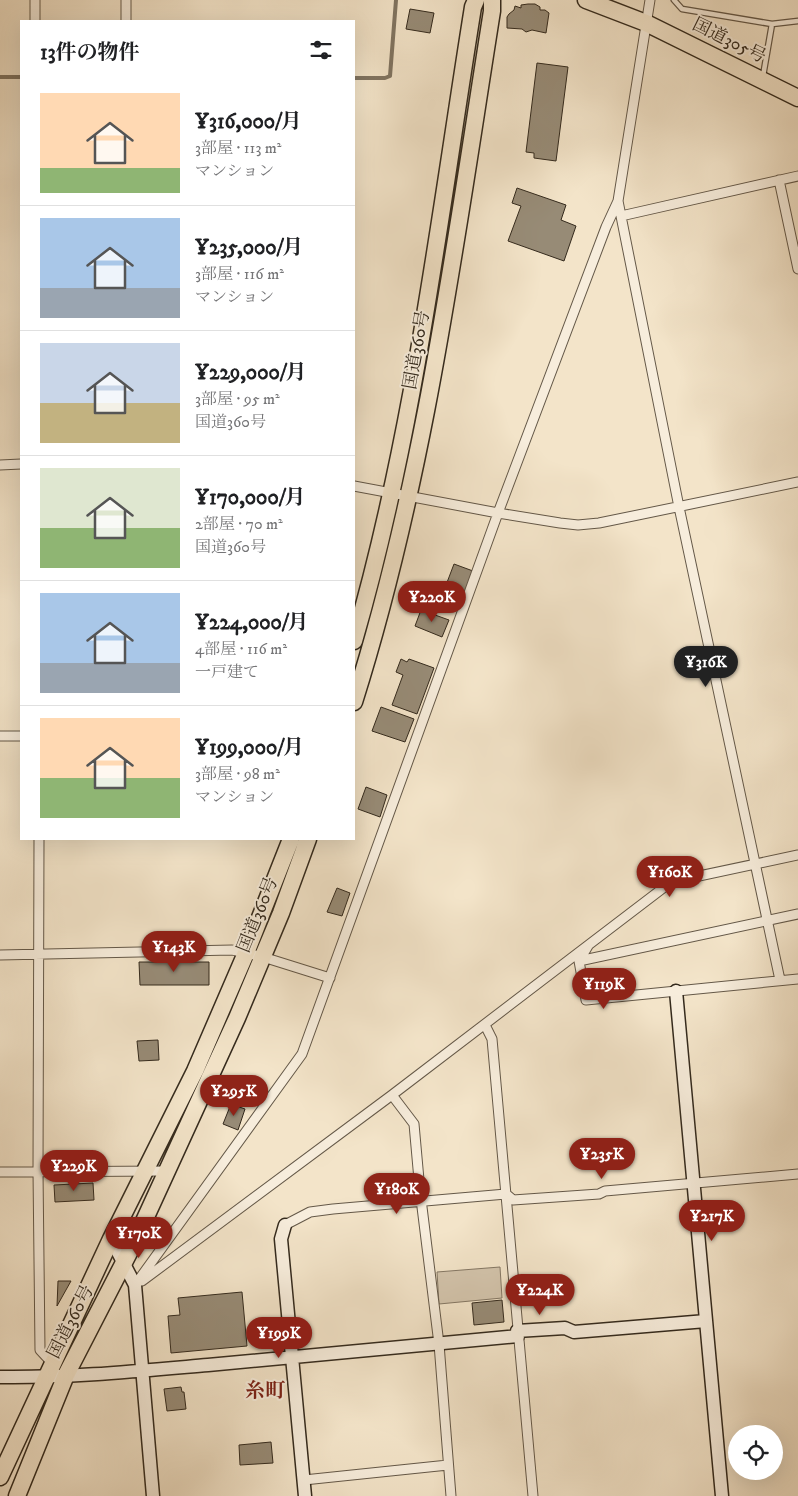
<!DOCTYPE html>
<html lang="ja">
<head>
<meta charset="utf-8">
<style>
  :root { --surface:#fff; --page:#f2f2f2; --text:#202124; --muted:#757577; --line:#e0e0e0; --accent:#8f2418 }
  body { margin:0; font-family:"IM FELL DW Pica","Noto Serif JP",serif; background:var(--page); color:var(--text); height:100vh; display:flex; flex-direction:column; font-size:19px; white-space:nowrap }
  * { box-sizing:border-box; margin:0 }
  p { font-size:16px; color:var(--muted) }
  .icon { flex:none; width:28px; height:28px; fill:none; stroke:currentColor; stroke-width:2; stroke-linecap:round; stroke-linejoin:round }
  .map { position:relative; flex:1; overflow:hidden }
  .side { position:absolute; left:20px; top:20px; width:335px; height:820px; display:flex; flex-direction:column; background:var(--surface); border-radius:0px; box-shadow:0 5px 20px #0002 }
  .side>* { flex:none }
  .controls { position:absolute; left:728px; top:1425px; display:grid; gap:10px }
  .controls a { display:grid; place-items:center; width:55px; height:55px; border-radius:50%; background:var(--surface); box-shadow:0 5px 20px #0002; font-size:25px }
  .price { position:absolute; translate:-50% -42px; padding:0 11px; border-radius:18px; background:var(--accent); color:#fff; font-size:16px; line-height:32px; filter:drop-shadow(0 1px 2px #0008) }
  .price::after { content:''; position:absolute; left:50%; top:30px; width:15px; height:11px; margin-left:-8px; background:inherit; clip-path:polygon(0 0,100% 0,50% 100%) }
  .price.active { background:#222; color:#fff }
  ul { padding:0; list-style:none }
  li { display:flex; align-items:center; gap:15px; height:125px; padding:0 20px }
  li+li { border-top:1px solid var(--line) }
  li span { display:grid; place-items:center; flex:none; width:140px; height:100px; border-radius:0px; color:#555 }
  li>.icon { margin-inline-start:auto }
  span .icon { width:60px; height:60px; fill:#fffc; stroke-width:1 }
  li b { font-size:21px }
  h2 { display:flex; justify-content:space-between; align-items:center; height:60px; padding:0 20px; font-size:21px }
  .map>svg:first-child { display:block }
</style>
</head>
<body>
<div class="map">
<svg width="798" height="1496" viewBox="0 0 798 1496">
  <rect width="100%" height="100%" fill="#f3e4c9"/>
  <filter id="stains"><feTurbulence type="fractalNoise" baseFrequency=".004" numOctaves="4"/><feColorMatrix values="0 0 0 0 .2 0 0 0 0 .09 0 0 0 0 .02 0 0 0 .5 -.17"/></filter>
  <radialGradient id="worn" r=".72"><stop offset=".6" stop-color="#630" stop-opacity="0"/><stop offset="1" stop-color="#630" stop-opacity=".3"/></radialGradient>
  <path fill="#d3c4ac" stroke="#847764" d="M500 1267 502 1298 439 1304 437 1272Z"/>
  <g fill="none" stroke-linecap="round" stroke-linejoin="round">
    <path stroke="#807461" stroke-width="4" d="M0 77H21
      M354 78H385L390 76 396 0"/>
  </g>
  <path fill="#978b76" stroke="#342a1d" d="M528 4H535L540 7V10H545L549 13 546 33 532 30 526 32 522 29 507 28V17L509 14 514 10 515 6 521 8V5Z
    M410 9 434 13 430 33 406 29Z
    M537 63 568 67 556 161 534 158V153L526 152Z
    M517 188 566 205 561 220 576 226 564 261 508 241 521 206 512 203Z
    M454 564 473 571 462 600 443 593Z
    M421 610 449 620 442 637 415 626Z
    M401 659 407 662 409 659 434 668 417 714 392 705 403 675 396 672Z
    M381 707 414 719 405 742 372 731Z
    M366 787 387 795 380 817 358 809Z
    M337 888 350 893 342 916 327 912Z
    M139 962H209V985H140Z
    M158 1040 159 1060 139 1061 137 1041Z
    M231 1104 245 1109 238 1130 223 1124Z
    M93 1183 94 1200 55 1202 54 1185Z
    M58 1281H71L57 1306Z
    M242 1292 247 1346 171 1353 168 1316 180 1315 178 1298Z
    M502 1300 504 1322 474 1325 472 1303Z
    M181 1387 182 1392H184L186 1409 167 1411 164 1389Z
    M271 1442 273 1463 240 1465 239 1445Z"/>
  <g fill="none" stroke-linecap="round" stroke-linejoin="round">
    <g stroke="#645848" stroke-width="7">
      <path id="lane" d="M674 0 682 9 772 24 763 76
        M772 24 798 21"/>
    </g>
    <g stroke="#645848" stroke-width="11">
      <path id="street" d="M35 0V21
        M126 0V21
        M779 180 798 269
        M618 201 679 507 780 980
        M621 216 798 176
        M0 465 21 464
        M354 486 498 513 560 523 578 525 599 523 798 482
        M0 736H21
        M39 839 38 1171 40 1350 53 1364
        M588 946 579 961 586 1000 798 979
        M0 955 232 950 263 957 330 978
        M579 961 798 914
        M485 1025 492 1039 533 1496
        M392 1095 414 1124 420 1191 439 1344 451 1496
        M0 1172 167 1171
        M285 1225 310 1212 333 1209 506 1194 513 1200 599 1194 605 1191 798 1174
        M142 1281 392 1095 671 882 798 855
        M135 1285 302 1054 498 513 606 227 618 201 650 0
        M304 1480 448 1465"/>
    </g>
    <g stroke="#342a1d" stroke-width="15">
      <path id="secondary" d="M676 991 722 1496
        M285 1225 281 1239 305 1496
        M111 1239 135 1285 153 1496
        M517 1331 565 1328 574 1332 706 1321
        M0 1377C69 1378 139 1371 208 1365 311 1356 414 1346 518 1336"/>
    </g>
    <g stroke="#342a1d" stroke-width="19">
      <path id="highway" d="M586 0 646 23 798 98
        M354 641C414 434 439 219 473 7L476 0
        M354 702C425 477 455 243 492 11V0
        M0 1477 111 1239 195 1071 246 953 291 839
        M17 1496 66 1375 134 1243 237 1018 281 913 308 839"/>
    </g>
    <use href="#lane" stroke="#f7eddc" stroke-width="4.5"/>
    <use href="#street" stroke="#f7eddc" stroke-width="9"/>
    <use href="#secondary" stroke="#f7eddc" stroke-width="12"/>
    <use href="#highway" stroke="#f3e4c9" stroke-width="16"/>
  </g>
  <g text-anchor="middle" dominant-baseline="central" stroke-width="4" stroke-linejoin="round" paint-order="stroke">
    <g font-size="18" fill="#342a1d" stroke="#f7eddc">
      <text transform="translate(729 41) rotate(26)">国道305号</text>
      <text transform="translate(417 350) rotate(-80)">国道360号</text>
      <text transform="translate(258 915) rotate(-68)">国道360号</text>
      <text transform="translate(71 1322) rotate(-63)">国道360号</text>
    </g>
    <g font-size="20" font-weight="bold" fill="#7a1f14" stroke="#f7eddc">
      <text x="265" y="1391">糸町</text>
    </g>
  </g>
  <rect width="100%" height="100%" filter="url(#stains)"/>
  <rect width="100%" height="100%" fill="url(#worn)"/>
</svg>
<div class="controls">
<a><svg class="icon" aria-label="locate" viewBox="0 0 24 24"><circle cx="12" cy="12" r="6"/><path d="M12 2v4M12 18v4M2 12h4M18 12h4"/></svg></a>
</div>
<b class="price" style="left:432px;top:623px">¥220K</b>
<b class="price active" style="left:706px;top:688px">¥316K</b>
<b class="price" style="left:670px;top:898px">¥160K</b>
<b class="price" style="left:174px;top:973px">¥143K</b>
<b class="price" style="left:604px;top:1010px">¥119K</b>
<b class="price" style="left:234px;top:1117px">¥295K</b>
<b class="price" style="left:602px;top:1180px">¥235K</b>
<b class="price" style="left:74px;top:1192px">¥229K</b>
<b class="price" style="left:397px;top:1215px">¥180K</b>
<b class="price" style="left:712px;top:1242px">¥217K</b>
<b class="price" style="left:139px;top:1259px">¥170K</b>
<b class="price" style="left:540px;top:1316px">¥224K</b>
<b class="price" style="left:279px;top:1359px">¥199K</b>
<section class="side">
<h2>13件の物件<svg class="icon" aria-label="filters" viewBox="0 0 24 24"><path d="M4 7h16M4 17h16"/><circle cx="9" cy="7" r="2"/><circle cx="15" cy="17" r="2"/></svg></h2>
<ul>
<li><span style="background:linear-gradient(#ffd9b3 75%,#8fb573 0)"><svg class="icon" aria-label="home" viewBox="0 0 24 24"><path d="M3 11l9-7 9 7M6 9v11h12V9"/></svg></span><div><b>¥316,000/月</b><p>3部屋 · 113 m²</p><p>マンション</p></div></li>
<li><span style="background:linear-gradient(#a9c7e8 70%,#9aa5b1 0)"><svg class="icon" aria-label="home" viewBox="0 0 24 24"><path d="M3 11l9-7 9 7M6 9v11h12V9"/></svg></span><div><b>¥235,000/月</b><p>3部屋 · 116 m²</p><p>マンション</p></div></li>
<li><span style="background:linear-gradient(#c9d6e8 60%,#c2b280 0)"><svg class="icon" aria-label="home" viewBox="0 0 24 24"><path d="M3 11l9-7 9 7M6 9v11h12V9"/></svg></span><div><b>¥229,000/月</b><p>3部屋 · 95 m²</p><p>国道360号</p></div></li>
<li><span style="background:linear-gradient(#dfe7d0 60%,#8fb573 0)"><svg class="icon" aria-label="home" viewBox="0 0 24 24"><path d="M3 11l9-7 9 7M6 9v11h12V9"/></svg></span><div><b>¥170,000/月</b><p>2部屋 · 70 m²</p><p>国道360号</p></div></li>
<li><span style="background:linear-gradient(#a9c7e8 70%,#9aa5b1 0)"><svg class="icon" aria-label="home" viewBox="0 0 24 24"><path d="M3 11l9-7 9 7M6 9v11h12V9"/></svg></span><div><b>¥224,000/月</b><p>4部屋 · 116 m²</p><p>一戸建て</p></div></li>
<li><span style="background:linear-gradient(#ffd9b3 60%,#8fb573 0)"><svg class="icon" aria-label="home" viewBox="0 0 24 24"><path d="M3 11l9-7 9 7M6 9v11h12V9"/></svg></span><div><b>¥199,000/月</b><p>3部屋 · 98 m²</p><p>マンション</p></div></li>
</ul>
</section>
</div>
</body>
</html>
